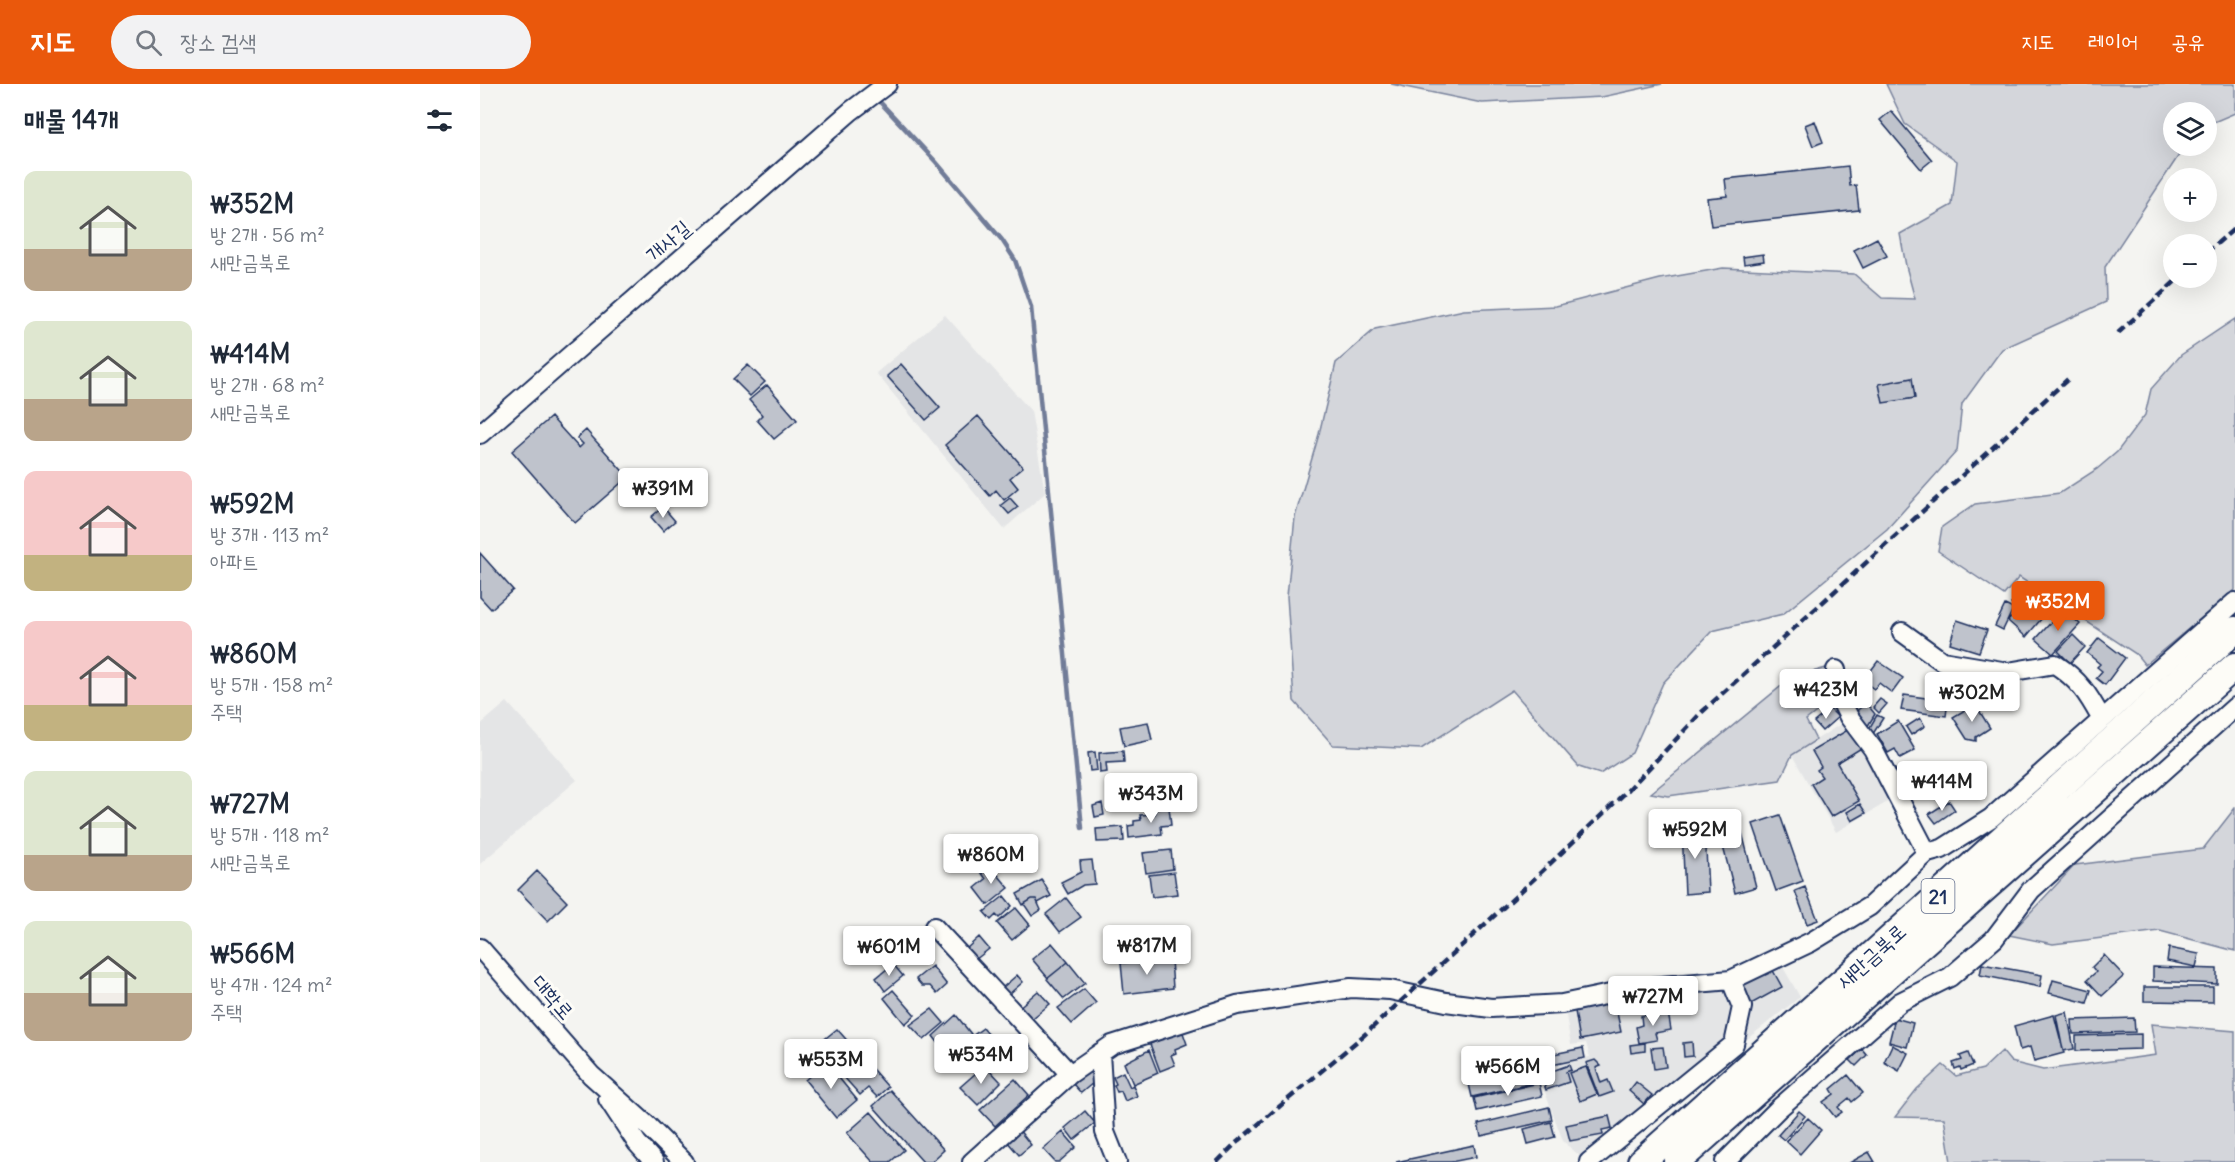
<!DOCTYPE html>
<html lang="ko">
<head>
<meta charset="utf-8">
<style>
  :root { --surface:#fff; --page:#f2f2f3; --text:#1f2937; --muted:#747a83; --accent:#ea580c }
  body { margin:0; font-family:Delius,"Poor Story",sans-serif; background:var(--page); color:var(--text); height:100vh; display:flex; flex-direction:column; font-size:22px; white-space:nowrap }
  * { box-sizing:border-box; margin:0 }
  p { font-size:20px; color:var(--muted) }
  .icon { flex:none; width:33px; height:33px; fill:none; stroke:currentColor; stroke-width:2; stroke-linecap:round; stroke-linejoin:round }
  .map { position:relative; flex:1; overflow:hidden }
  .sheet { display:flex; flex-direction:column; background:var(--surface); width:480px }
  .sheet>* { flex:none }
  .fabs { position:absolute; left:1683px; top:18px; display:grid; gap:12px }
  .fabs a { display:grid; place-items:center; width:54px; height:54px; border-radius:50%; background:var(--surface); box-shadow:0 6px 24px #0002; font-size:30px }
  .price { position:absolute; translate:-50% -51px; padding:0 14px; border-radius:6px; background:#fff; color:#222; font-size:20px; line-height:39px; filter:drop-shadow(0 2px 3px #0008) }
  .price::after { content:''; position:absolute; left:50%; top:36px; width:18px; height:14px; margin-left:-9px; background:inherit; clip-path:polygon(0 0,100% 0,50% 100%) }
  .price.active { background:var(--accent); color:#fff }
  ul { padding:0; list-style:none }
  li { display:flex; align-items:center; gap:18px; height:150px; padding:0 24px }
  li span { display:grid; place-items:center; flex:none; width:168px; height:120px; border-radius:12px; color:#555 }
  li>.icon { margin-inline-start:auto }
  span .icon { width:72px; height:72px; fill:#fffc; stroke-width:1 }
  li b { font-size:26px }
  h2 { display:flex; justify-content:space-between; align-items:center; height:72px; padding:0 24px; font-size:26px }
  header { display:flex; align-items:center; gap:36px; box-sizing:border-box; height:84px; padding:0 30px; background:var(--accent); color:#fff }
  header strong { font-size:28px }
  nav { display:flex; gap:33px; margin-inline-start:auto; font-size:21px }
  .search { width:420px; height:54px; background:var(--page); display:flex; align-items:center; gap:15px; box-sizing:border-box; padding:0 21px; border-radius:33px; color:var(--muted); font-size:22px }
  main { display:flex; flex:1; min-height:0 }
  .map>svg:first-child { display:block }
</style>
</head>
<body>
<header>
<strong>지도</strong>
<div class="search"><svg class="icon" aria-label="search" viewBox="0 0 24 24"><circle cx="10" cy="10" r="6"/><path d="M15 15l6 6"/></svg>장소 검색</div>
<nav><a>지도</a><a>레이어</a><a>공유</a></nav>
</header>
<main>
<section class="sheet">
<h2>매물 14개<svg class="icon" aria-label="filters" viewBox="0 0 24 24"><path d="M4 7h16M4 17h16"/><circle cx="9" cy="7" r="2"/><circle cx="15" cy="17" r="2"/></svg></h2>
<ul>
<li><span style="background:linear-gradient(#dfe7d0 65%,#b9a48a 0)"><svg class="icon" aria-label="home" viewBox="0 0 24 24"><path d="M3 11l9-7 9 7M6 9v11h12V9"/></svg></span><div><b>₩352M</b><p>방 2개 · 56 m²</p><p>새만금북로</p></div></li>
<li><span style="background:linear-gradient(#dfe7d0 65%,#b9a48a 0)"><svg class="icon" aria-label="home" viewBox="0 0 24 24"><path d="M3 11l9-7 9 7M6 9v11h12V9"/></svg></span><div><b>₩414M</b><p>방 2개 · 68 m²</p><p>새만금북로</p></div></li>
<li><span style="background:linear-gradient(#f6c9c9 70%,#c2b280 0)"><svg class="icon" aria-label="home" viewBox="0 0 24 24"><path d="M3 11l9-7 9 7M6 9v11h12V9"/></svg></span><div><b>₩592M</b><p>방 3개 · 113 m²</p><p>아파트</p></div></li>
<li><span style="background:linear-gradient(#f6c9c9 70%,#c2b280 0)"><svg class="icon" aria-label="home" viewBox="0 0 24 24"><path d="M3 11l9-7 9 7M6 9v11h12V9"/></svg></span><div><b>₩860M</b><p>방 5개 · 158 m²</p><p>주택</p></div></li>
<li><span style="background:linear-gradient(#dfe7d0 70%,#b9a48a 0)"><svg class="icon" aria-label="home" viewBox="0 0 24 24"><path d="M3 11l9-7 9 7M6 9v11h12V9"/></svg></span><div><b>₩727M</b><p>방 5개 · 118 m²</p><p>새만금북로</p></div></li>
<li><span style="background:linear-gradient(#dfe7d0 60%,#b9a48a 0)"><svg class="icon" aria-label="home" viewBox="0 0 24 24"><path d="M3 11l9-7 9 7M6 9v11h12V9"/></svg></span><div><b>₩566M</b><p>방 4개 · 124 m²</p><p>주택</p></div></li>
</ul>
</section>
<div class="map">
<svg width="1755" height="1078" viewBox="0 0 1755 1078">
  <rect width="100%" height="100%" fill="#f4f4f1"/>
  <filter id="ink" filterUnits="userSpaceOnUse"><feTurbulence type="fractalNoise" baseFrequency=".0167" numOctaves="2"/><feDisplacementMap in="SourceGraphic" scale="12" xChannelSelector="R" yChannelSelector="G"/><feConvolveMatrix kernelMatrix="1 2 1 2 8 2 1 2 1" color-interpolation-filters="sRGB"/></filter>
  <g filter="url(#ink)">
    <path fill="#e4e5e6" d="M465 231 551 327 565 409 524 445 396 289Z
      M27 618 97 696 0 780V641Z
      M1364 638 1370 641 1411 716 1356 748 1312 671Z
      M1300 878 1320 913 1262 959 1103 1075 1083 1057 1055 981 1110 973 1106 959 1091 961 1085 926Z"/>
    <path fill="#d4d6db" stroke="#78829c" stroke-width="1.5" d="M911 0H1182L1122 13 1002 19Z
      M1406 0H1755V29L1727 41 1726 28H1694V62H1705L1625 183 1626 218 1522 265 1482 320 1477 367 1407 445 1303 530 1232 547 1183 599 1152 669 1120 690 1099 683 1032 606 941 665 853 661 814 617 807 512 815 433 839 350 856 279 895 245 984 226 1076 222 1180 195 1243 184 1374 190 1402 214 1435 215 1426 182 1420 150 1472 121 1477 77 1425 40Z
      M1755 235V506L1665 581 1656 570 1539 493 1524 511 1458 467 1462 443 1495 420 1580 409 1617 385 1637 368 1665 331 1671 305 1701 271Z
      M1346 584 1352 616 1326 636 1336 656 1312 671 1300 696 1188 712 1171 709 1311 594Z
      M1755 724V867L1680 847 1573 860 1529 851 1595 781 1723 765Z
      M1671 940 1755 947V1078H1471L1464 1034 1415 1033 1437 1005 1463 981 1476 992 1503 985 1522 967 1531 978 1563 986 1676 971Z"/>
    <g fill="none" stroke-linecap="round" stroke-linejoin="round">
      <path stroke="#717c98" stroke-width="4.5" d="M400 18 456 78 522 156 535 176 551 223 602 744"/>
    </g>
    <path fill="#bfc3cc" stroke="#1b2f5e" stroke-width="1.5" d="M1411 27 1452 76 1441 85 1400 36Z
      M1335 37 1343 58 1333 62 1325 41Z
      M1368 82 1370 102 1376 101 1379 126 1231 142 1227 114 1247 112 1245 95Z
      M1397 154 1407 172 1383 184 1374 166Z
      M1283 170 1284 177 1264 180 1263 173Z
      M421 280 460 324 446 336 407 292Z
      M268 281 285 298 270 312 253 295Z
      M1432 294 1435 314 1403 319 1399 300Z
      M287 301 317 336 294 355 277 336 282 331 269 316Z
      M498 332 543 383 530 394 538 404 524 416 516 406 510 412 465 361Z
      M71 333 99 364 103 360 97 354 106 346 148 393 95 439 32 367Z
      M530 414 538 423 529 430 521 421Z
      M183 423 195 437 183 447 171 433Z
      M0 469 33 506 11 525 0 513Z
      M1546 503 1566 520 1558 530 1562 534 1546 553 1528 537 1538 526 1531 520Z
      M1525 521 1533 525 1523 546 1515 542Z
      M1583 525 1600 540 1573 570 1556 555Z
      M1477 536 1507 546 1499 568 1470 559Z
      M1593 551 1605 563 1590 579 1578 567Z
      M1619 554 1645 574 1625 601 1616 594 1622 587 1617 583 1620 580 1607 569Z
      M1398 577 1423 594 1412 609 1399 599 1394 605 1383 597Z
      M1374 595 1382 610 1374 614 1366 599Z
      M1424 611 1468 617 1466 632 1421 626Z
      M1400 615 1407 620 1399 629 1393 623Z
      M1386 619 1395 630 1386 645 1373 630Z
      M1495 620 1510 644 1496 653V657L1487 655 1473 633Z
      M1350 625 1358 633 1342 647 1334 638Z
      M1397 631 1403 634 1391 653 1386 650Z
      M1440 634 1445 642 1431 651 1426 643Z
      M1418 637 1435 666 1420 674 1415 665 1408 669 1397 650Z
      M668 638 672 656 644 662 640 643Z
      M1371 644 1383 663 1357 679 1379 717 1351 733 1331 700 1342 693 1337 686 1341 683 1332 667Z
      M643 667 644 678 626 679 627 688 620 689 619 669Z
      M615 668 617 686 610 687 608 669Z
      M1469 717 1475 726 1456 739 1449 730Z
      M622 719 624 731 615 733 613 722Z
      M1380 720 1386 729 1372 737 1367 728Z
      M689 723 691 741 681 742 682 750 649 754 648 742 654 741V737L661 736 660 731 675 730V725Z
      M1300 731 1323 797 1296 807 1273 740Z
      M1259 737 1276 803 1255 809 1238 743Z
      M643 743 644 757 617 758 616 745Z
      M1225 743 1228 808 1205 810 1202 745Z
      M691 766 693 785 666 789 663 769Z
      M612 776 615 800 603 801 588 810 581 798 601 788 600 777Z
      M507 778 529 804 508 821 495 804 506 795 499 785Z
      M57 787 87 818 68 837 38 806Z
      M694 788 697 810 672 813 669 791Z
      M562 796 571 812 558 819 556 815H552L543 821 537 810Z
      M1325 803 1338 836 1327 840 1315 807Z
      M524 812 532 822 519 834 516 831 511 836 504 828Z
      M586 814 601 833 580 848 566 830Z
      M552 815H556L561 826 552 832 544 820Z
      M536 824 550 841 532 856 517 839Z
      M499 853 509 865 495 876 486 865Z
      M572 859 588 878 568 894 552 875Z
      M1689 864 1719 870 1716 883 1687 877Z
      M1624 871 1644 892 1622 912 1607 896 1616 888 1612 883Z
      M691 875 693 904 644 910 641 879Z
      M588 878 605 899 584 915 567 895Z
      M413 880 423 892 405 907 396 894Z
      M1502 880 1562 891 1560 903 1500 891Z
      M452 882 467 901 457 910 450 902H442L436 895Z
      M1291 883 1302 903 1271 920 1261 900Z
      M1673 883 1737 885V900L1673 897Z
      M537 891 543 898 528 911 522 904Z
      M1573 896 1611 906 1607 919 1569 909Z
      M1664 903H1733V918L1664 917Z
      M604 905 616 919 592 940 578 924Z
      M413 906 435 931 425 940 404 914Z
      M558 907 570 920 548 938 537 925Z
      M1135 919 1141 948 1100 956 1095 927Z
      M452 925 464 939 444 956 430 941Z
      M1188 928 1191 946 1175 949 1177 956 1159 959 1156 943 1162 941 1161 932Z
      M1587 928 1594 965 1583 967 1576 931Z
      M476 931 491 950 467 970 453 952Z
      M1574 931 1584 969 1554 977 1550 963 1540 966 1534 942Z
      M1415 934 1433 939 1427 963 1409 958Z
      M1654 934 1655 948 1593 950 1592 936Z
      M503 944 510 952 498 962 491 953Z
      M357 945 408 1003 397 1013 388 1004 380 1011 336 962Z
      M702 946 707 960 695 965 696 969 691 971 695 981 680 987 670 960Z
      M1661 950V965L1596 967V952Z
      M1212 958 1213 972 1204 973 1203 959Z
      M1165 959V967L1151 969 1150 961Z
      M1412 961 1428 969 1419 987 1404 978Z
      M1183 963 1186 983 1174 985 1171 964Z
      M1103 964 1105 974 1062 983 1059 973Z
      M1382 965 1387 971 1376 982 1370 976Z
      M669 966 678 989 653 1000 644 979Z
      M1488 969 1493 981 1481 986 1480 983 1475 985 1473 979 1482 976 1480 972Z
      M1115 976 1121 982 1116 984 1121 999 1128 996 1133 1008 1119 1013 1106 979Z
      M346 978 377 1016 356 1034 325 996Z
      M505 981 521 998 498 1021 480 1003Z
      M1089 981 1091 986 1086 988 1089 998 1066 1006 1061 991Z
      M1106 983 1117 1010 1100 1017 1089 989Z
      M612 984 620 993 601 1009 593 1000Z
      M1055 985 1057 998 992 1013 989 1000Z
      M643 988 650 1003 653 1001 657 1012 645 1017 641 1007 637 1008 634 1001 636 1000 633 993Z
      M1368 991 1383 1009 1372 1018 1369 1014 1358 1023 1362 1028 1355 1033 1343 1018 1354 1010 1351 1005Z
      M535 995 549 1011 515 1042 500 1026Z
      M1156 998 1172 1011 1164 1020 1149 1007Z
      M1059 999 1062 1012 997 1027 994 1014Z
      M410 1006 464 1066 451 1078H443L393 1022Z
      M1069 1023 1072 1036 1001 1052 998 1040Z
      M605 1027 615 1039 594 1056 585 1044Z
      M1319 1027 1325 1032 1304 1056 1298 1051Z
      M391 1028 424 1066 410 1078H393L367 1049Z
      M1129 1032 1132 1044 1122 1046 1123 1051 1090 1057 1086 1041Z
      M1328 1034 1341 1046 1320 1070 1306 1057Z
      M1071 1038 1075 1053 1048 1060 1044 1045Z
      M538 1045 551 1061 539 1071 526 1056Z
      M583 1048 596 1063 579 1078H575L563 1065Z
      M994 1061 996 1073 971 1078H916Z
      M1389 1068 1395 1078H1371Z"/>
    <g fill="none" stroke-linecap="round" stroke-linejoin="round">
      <g stroke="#1b2f5e" stroke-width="22">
        <path id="minor" d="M0 350 371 27 407 0
          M1422 548 1462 577 1528 588 1575 580C1599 596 1608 610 1621 634
          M1356 586 1361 617 1369 633 1393 665 1447 769
          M454 843 590 990
          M0 864 111 991 169 1043 204 1078
          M620 969 625 1048 637 1078
          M128 1015 157 1059 174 1078
          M492 1078 590 990 632 961 757 921 871 904 910 906 966 918 1011 924 1082 920 1159 904 1251 896 1331 858 1390 822 1447 769 1462 765 1511 734 1755 518
          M1109 1078 1254 960 1262 923 1251 896
          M1245 1078 1298 1025 1420 918 1470 893 1514 855 1551 806 1755 623"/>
      </g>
      <g stroke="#1b2f5e" stroke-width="30">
        <path id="highway" d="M1161 1078 1755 546
          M1197 1078 1755 582"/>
      </g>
      <use href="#minor" stroke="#fdfcf7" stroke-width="18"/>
      <use href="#highway" stroke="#fdfcf7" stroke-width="26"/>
      <path stroke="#1b2f5e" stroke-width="4.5" stroke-dasharray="9 4.5" stroke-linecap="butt" d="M1726 169 1755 144
        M1638 249 1699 194
        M737 1078 755 1060 883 952 1038 810 1147 707 1222 628 1588 295"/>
    </g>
  </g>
  <g text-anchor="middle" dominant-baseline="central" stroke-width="6" stroke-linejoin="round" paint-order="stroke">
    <rect fill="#fdfcf7" stroke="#5f6c8c" stroke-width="1.5" x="1441.5" y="795" width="33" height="34" rx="4.5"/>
    <g font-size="20" font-weight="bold" fill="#1b2f5e">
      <text x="1458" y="812">21</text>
    </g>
    <g font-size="21" fill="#1b2f5e" stroke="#fdfcf7">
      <text transform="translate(188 157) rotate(-41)">개사길</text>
      <text transform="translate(1391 872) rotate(-42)">새만금북로</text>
      <text transform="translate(73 913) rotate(49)">대학로</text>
    </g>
  </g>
</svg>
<div class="fabs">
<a><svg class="icon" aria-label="layers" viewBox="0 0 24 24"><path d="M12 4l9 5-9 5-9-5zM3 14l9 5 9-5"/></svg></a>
<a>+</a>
<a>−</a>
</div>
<b class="price" style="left:183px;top:435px">₩391M</b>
<b class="price active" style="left:1578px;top:548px">₩352M</b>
<b class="price" style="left:1346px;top:636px">₩423M</b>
<b class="price" style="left:1492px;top:639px">₩302M</b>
<b class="price" style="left:1462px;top:728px">₩414M</b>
<b class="price" style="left:671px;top:740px">₩343M</b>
<b class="price" style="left:1215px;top:776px">₩592M</b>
<b class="price" style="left:511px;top:801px">₩860M</b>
<b class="price" style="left:667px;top:892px">₩817M</b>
<b class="price" style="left:409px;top:893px">₩601M</b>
<b class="price" style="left:1173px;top:943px">₩727M</b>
<b class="price" style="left:501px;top:1001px">₩534M</b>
<b class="price" style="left:351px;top:1006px">₩553M</b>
<b class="price" style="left:1028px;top:1013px">₩566M</b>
</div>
</main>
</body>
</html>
